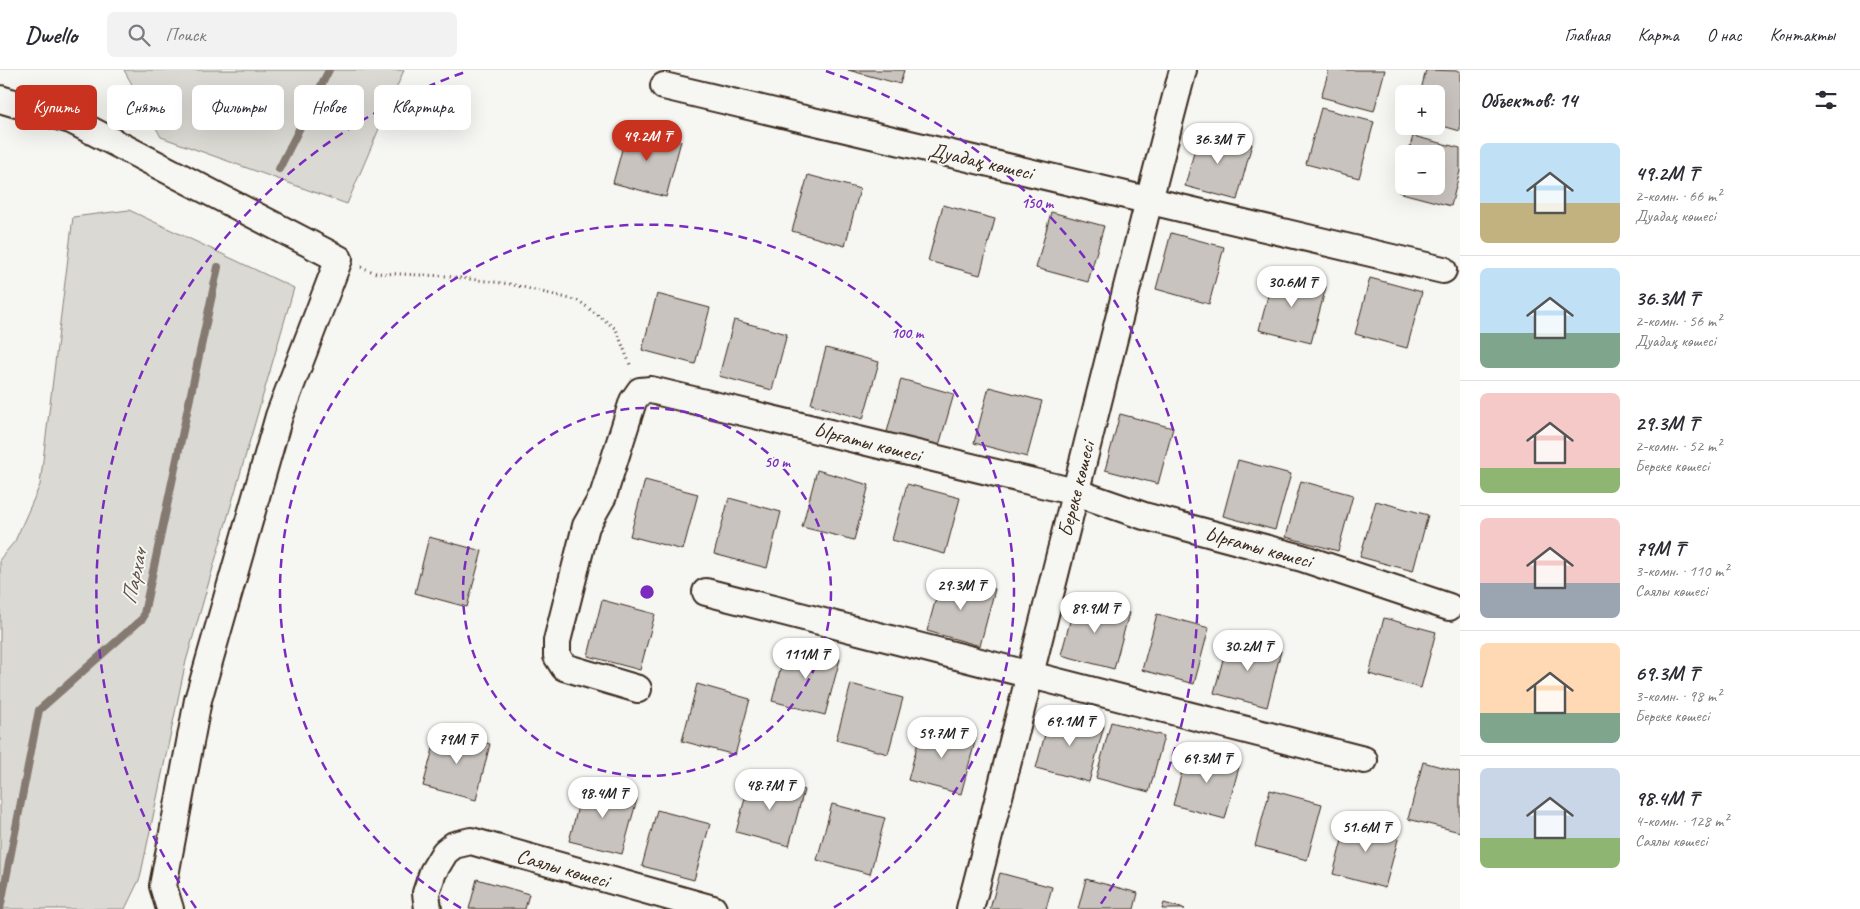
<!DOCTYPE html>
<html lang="ru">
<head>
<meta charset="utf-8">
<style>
  :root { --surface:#fff; --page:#f2f2f3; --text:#2b2b33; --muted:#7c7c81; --line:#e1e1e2; --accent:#c8321e }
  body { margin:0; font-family:Caveat,sans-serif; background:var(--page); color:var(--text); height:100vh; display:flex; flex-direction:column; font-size:19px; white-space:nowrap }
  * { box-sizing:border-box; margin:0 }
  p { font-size:16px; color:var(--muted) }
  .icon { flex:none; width:28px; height:28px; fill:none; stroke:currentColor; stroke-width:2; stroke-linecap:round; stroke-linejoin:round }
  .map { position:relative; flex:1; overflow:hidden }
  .sheet { display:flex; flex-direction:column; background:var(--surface); width:400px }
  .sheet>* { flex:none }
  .banner { position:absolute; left:15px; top:15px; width:475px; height:45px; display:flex; gap:10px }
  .tools { position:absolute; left:1395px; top:15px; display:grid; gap:10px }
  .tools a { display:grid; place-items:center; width:50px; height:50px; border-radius:8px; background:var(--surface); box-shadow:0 5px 20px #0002; font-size:25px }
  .price { position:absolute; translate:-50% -42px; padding:0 11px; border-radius:18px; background:#fff; color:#222; font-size:16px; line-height:32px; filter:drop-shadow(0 1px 2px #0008) }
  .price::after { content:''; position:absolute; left:50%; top:30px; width:15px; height:11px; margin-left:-8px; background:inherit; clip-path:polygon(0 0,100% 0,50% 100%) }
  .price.active { background:var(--accent); color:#fff }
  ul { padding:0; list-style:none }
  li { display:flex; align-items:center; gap:15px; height:125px; padding:0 20px }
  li+li { border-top:1px solid var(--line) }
  li span { display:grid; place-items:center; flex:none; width:140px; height:100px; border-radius:8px; color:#555 }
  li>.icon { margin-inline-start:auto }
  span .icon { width:60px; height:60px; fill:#fffc; stroke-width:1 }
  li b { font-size:21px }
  h2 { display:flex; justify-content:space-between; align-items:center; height:60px; padding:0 20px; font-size:21px }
  .chip { padding:0 18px; border-radius:8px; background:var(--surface); box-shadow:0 5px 20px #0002; font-size:18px; line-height:45px }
  .chip.active { background:var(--accent); color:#fff }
  header { display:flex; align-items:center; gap:30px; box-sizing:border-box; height:70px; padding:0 25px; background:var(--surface); border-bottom:1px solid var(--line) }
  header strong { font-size:24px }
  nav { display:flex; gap:28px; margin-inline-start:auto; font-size:18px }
  .search { width:350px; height:45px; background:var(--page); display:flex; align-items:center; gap:12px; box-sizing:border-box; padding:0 18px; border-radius:8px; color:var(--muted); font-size:19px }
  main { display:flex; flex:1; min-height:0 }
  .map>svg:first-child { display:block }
</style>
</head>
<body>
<header>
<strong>Dwello</strong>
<div class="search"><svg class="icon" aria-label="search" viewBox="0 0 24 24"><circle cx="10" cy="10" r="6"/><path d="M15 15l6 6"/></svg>Поиск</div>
<nav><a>Главная</a><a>Карта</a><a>О нас</a><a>Контакты</a></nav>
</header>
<main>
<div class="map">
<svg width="1460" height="839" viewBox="0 0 1460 839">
  <rect width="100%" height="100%" fill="#f6f6f2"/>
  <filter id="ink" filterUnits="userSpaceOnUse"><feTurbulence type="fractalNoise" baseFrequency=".02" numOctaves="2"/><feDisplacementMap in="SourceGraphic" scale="10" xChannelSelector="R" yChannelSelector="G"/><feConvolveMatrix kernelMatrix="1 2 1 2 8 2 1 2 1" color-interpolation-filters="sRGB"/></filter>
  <g filter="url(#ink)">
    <path fill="#dad9d3" stroke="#8a8278" d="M124 0H404L347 134 161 67Z
      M129 140 294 218 186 591 140 808 125 839H0V489L15 471 40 415 73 147Z"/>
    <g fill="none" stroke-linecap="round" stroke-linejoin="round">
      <path stroke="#857a71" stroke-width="8" d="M279 99 329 0
        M0 839 39 640 143 548 218 197"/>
    </g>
    <path fill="#c8c3be" stroke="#3b2a1e" d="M848 0H904L900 14Z
      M1329 0H1385L1374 41 1321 27Z
      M1426 0 1460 1V61L1436 54V24H1420Z
      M1321 38 1374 52 1359 108 1306 94Z
      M628 57 681 71 666 127 613 113Z
      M1200 60 1252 74 1237 130 1185 116Z
      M1413 66 1460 78V101L1451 136 1398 122 1404 101V116H1436V84H1408Z
      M808 105 860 119 845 176 792 161Z
      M943 135 995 149 980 205 928 191Z
      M1051 142 1104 156 1088 212 1036 198Z
      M1171 163 1224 177 1209 234 1156 219Z
      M1274 203 1326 217 1311 273 1259 260Z
      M1370 208 1422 222 1407 278 1355 264Z
      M657 224 710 238 695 294 642 280Z
      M734 250 787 264 772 320 719 306Z
      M826 278 879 292 863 349 811 334Z
      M901 309 954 324 938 379 886 366Z
      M989 317 1042 331 1027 387 974 373Z
      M1120 344 1173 358 1158 414 1105 400Z
      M1238 390 1291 404 1275 460 1223 446Z
      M817 400 869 415 854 470 802 457Z
      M645 410 698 424 683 480 630 466Z
      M1301 411 1353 425 1338 481 1286 467Z
      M907 414 960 428 945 484 892 470Z
      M729 428 781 442 767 498 714 484Z
      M1376 431 1428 445 1413 501 1360 487Z
      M429 467 482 481 467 537 415 523Z
      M942 506 995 519 980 576 927 561Z
      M1076 529 1129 543 1114 599 1061 585Z
      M602 530 655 544 640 600 588 586Z
      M1157 544 1209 558 1194 614 1142 600Z
      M1384 548 1436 562 1421 618 1369 604Z
      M1229 567 1281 581 1267 637 1214 623Z
      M787 574 840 589 825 645 772 631Z
      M697 614 750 629 735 685 682 671Z
      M851 614 903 628 888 684 836 670Z
      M1051 642 1104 656 1089 712 1036 698Z
      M1111 652 1164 666 1149 722 1096 708Z
      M923 654 976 668 961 724 908 710Z
      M438 660 490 674 476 730 423 716Z
      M1188 679 1240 693 1225 749 1173 735Z
      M1423 692 1460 702V762L1408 749Z
      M751 706 804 720 789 776 736 762Z
      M584 714 637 729 622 784 569 771Z
      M1270 720 1322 734 1307 790 1255 776Z
      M832 734 885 748 870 804 817 790Z
      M657 740 710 754 694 810 642 796Z
      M1348 748 1400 762 1385 818 1333 804Z
      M1000 803 1052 817 1046 839H990Z
      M477 809 529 824 525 839H469Z
      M1086 809 1138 823 1134 839H1078Z
      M1164 833 1185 839H1162Z"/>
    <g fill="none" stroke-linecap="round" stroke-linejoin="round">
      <g stroke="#3b2a1e" stroke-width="30">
        <path id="minor" d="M664 16 1443 200
          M0 29 71 50 339 189 279 346 198 630 163 816 170 839
          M706 522 1364 690
          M638 619 564 597 557 586V571L586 456 603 426 633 331 640 321 651 320 1075 422 1144 446 1302 488 1449 537
          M428 839 426 823 433 802 445 782 454 775 471 771 713 839
          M970 839C1043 560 1109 279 1183 0"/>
      </g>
      <path stroke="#3b2a1e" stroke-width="3" stroke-dasharray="1 4" stroke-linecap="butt" d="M361 197 376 203 445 206 510 214 579 231 616 259 631 297"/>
      <use href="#minor" stroke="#f6f6f2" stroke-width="26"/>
    </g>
  </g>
  <g fill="none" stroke="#7b2cbf" stroke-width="2.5" stroke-dasharray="9 6">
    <circle cx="647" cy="522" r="184"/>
    <path d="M461 838A367 367 0 1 1 833 838"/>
    <path d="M196 838A551 551 0 0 1 468 1M826 1A551 551 0 0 1 1098 838"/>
  </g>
  <g text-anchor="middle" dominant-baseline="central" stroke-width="4" stroke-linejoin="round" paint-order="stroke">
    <g font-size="21" fill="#3b2a1e" stroke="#f6f6f2">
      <text transform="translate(981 91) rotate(13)">Дуадақ көшесі</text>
      <text transform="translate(868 372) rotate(14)">Ырғаты көшесі</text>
      <text transform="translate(1076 419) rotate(-76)">Береке көшесі</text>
      <text transform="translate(1259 477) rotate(15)">Ырғаты көшесі</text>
      <text transform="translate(563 798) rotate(16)">Саялы көшесі</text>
    </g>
    <g font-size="22" font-style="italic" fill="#605248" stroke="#f6f6f2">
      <text transform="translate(134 507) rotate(-78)">Пархач</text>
    </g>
  </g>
  <circle cx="647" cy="522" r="8" fill="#7b2cbf" stroke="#f6f6f2" stroke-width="2.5"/>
  <g font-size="15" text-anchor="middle" font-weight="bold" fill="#7b2cbf" stroke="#f6f6f2" stroke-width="4" stroke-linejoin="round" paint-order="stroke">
    <text x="1037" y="138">150 m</text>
    <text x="907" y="268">100 m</text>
    <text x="777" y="397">50 m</text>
  </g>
</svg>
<div class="tools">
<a>+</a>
<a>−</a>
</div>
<b class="price active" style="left:647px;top:92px">49.2M ₸</b>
<b class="price" style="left:1218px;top:95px">36.3M ₸</b>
<b class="price" style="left:1292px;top:238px">30.6M ₸</b>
<b class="price" style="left:961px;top:541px">29.3M ₸</b>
<b class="price" style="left:1095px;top:564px">89.9M ₸</b>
<b class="price" style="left:1248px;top:602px">30.2M ₸</b>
<b class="price" style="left:806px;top:610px">111M ₸</b>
<b class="price" style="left:1070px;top:677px">69.1M ₸</b>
<b class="price" style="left:942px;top:689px">59.7M ₸</b>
<b class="price" style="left:457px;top:695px">79M ₸</b>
<b class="price" style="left:1207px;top:714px">69.3M ₸</b>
<b class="price" style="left:770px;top:741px">48.7M ₸</b>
<b class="price" style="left:603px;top:749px">98.4M ₸</b>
<b class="price" style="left:1366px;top:783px">51.6M ₸</b>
<div class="banner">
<a class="chip active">Купить</a>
<a class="chip">Снять</a>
<a class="chip">Фильтры</a>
<a class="chip">Новое</a>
<a class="chip">Квартира</a>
</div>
</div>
<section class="sheet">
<h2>Объектов: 14<svg class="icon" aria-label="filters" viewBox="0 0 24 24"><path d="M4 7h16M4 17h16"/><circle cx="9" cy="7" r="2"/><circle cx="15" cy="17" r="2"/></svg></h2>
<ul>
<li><span style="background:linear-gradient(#bfe0f5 60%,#c2b280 0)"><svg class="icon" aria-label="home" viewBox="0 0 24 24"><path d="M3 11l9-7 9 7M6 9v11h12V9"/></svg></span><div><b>49.2M ₸</b><p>2-комн. · 66 m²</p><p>Дуадақ көшесі</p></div></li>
<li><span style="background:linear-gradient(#bfe0f5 65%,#7fa58c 0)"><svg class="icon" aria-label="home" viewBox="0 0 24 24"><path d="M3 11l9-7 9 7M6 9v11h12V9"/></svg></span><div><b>36.3M ₸</b><p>2-комн. · 56 m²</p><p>Дуадақ көшесі</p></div></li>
<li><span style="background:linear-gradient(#f6c9c9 75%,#8fb573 0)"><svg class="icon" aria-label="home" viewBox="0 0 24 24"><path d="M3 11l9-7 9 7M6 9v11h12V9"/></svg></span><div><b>29.3M ₸</b><p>2-комн. · 52 m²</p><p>Береке көшесі</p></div></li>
<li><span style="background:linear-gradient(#f6c9c9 65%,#9aa5b1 0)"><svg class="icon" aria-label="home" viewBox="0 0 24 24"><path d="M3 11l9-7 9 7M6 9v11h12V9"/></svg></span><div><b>79M ₸</b><p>3-комн. · 110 m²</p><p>Саялы көшесі</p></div></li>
<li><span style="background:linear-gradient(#ffd9b3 70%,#7fa58c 0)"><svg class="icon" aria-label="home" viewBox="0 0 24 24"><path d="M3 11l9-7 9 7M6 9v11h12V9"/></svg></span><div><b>69.3M ₸</b><p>3-комн. · 98 m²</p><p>Береке көшесі</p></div></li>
<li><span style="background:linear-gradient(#c9d6e8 70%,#8fb573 0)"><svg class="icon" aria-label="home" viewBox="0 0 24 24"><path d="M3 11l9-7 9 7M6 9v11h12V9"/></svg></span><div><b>98.4M ₸</b><p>4-комн. · 128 m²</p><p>Саялы көшесі</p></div></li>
</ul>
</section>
</main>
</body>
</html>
